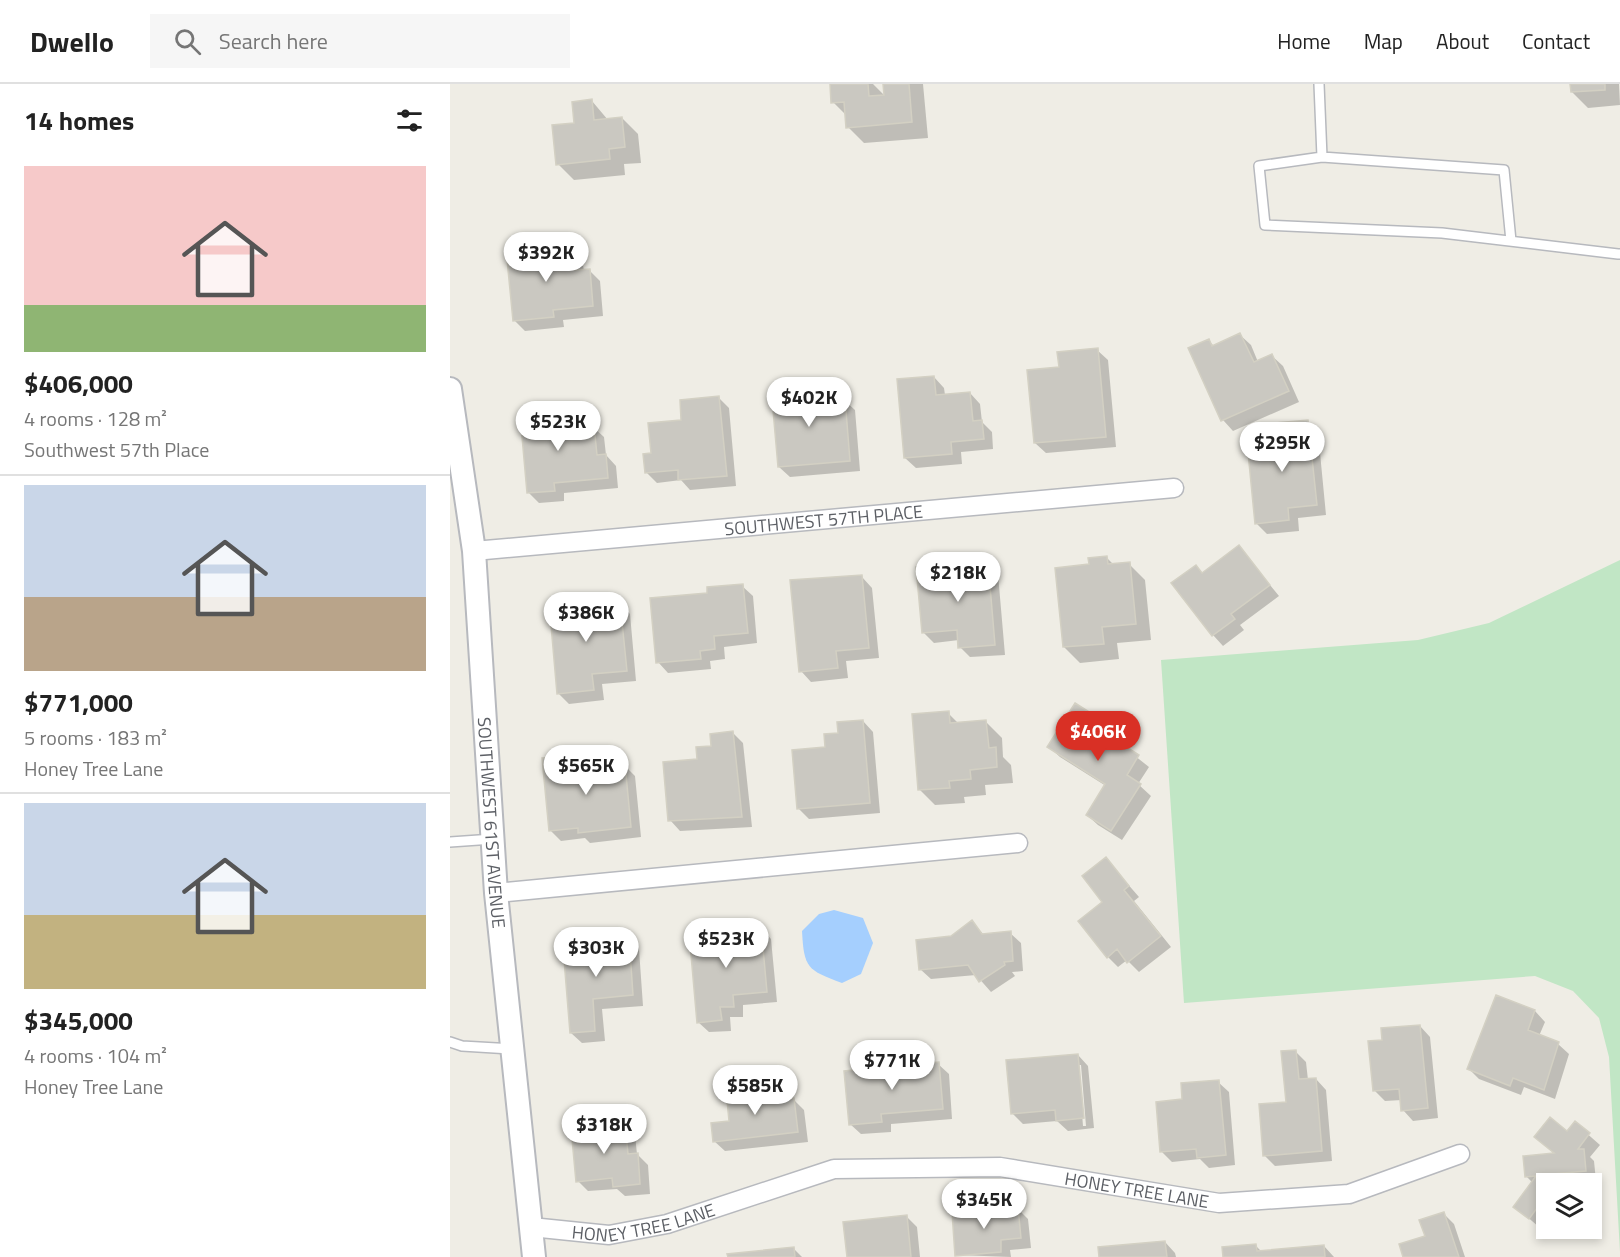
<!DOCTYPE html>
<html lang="en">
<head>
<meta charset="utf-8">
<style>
  :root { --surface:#fff; --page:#f6f6f6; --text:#222; --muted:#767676; --line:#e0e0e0; --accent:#d93025 }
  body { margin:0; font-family:"Titillium Web",sans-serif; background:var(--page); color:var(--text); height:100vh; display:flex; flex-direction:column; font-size:22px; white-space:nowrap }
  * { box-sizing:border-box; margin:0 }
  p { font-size:20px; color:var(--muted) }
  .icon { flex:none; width:33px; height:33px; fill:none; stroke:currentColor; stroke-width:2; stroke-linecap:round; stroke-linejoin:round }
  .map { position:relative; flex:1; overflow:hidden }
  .sheet { display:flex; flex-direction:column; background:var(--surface); width:450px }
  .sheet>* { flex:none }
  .controls { position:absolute; left:1086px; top:1089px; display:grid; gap:12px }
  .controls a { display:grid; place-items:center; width:66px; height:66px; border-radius:0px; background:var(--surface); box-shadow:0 3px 9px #0003; font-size:30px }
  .price { position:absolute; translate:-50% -51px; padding:0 14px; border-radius:21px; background:#fff; color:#222; font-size:20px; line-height:39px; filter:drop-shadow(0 2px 3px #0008) }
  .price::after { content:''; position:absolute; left:50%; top:36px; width:18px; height:14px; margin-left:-9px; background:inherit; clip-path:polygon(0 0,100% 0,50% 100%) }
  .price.selected { background:var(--accent); color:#fff }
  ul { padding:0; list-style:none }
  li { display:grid; align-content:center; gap:12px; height:318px; padding:0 24px }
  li+li { border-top:2px solid var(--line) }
  li span { display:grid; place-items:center; height:186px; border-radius:0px; color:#555 }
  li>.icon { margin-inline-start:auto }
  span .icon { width:108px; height:108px; fill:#fffc; stroke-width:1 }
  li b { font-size:26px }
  h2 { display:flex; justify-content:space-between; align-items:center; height:72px; padding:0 24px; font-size:26px }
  header { display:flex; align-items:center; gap:36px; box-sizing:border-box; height:84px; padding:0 30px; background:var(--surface); border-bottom:2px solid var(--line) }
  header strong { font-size:28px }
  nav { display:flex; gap:33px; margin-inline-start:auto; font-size:21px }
  .search { width:420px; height:54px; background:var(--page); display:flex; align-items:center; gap:15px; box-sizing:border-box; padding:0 21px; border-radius:0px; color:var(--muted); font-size:22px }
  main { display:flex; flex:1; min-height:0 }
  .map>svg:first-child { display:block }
</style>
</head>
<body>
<header>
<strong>Dwello</strong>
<div class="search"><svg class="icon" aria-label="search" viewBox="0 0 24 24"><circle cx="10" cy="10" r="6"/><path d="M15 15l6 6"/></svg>Search here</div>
<nav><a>Home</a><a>Map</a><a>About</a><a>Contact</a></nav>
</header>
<main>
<section class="sheet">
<h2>14 homes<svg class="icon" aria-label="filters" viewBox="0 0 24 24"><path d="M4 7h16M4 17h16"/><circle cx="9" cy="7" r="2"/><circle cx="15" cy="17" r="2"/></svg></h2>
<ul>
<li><span style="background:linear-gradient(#f6c9c9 75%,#8fb573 0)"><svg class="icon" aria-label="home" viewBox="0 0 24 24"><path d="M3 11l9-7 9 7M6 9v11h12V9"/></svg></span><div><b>$406,000</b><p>4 rooms · 128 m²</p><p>Southwest 57th Place</p></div></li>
<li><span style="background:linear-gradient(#c9d6e8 60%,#b9a48a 0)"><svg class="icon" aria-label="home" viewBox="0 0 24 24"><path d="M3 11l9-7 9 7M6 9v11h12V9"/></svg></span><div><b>$771,000</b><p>5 rooms · 183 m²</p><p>Honey Tree Lane</p></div></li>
<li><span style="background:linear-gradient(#c9d6e8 60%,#c2b280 0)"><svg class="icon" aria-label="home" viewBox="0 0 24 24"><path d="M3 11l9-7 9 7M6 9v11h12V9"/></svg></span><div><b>$345,000</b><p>4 rooms · 104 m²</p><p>Honey Tree Lane</p></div></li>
</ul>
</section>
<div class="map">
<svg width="1170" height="1173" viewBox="0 0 1170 1173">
  <rect width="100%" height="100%" fill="#efede5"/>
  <path fill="#c1e6c5" d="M1170 476V1168L1159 973 1149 934 1123 907 1085 892 734 919 711 576 968 556 1039 539Z"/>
  <path fill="#a5cffe" d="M384 826 413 834 423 859 411 890 392 899C357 886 354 884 352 847L369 830Z"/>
  <path fill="#0003" fill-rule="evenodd" d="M381 0H423L435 12 434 0H473L478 54 414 59 398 43 397 32 383 18Z
    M1121 0H1169L1170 21 1138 24 1122 8Z
    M142 17 158 36 172 34 188 50 191 79 174 80 175 91 124 96 108 80 125 40Z
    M95 163 104 172 122 170 133 181 134 187 139 186 150 197 153 232 113 236 114 243 75 247 64 236Z
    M790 251 801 261 808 278 822 272 833 282 849 318 783 347 773 336 740 265 758 256 764 262Z
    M647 266 658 276 666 363 596 369 585 359 610 285Z
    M484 293 494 304 495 311 520 309 530 320 532 338 542 348 543 365 511 368 512 380 466 384 455 374Z
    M358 301 369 311V318L394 316 405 326 410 387 340 393 329 383Z
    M269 314 279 324 286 402 240 406 231 396 207 399 196 388 203 371 233 338Z
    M108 328 118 339 119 345 143 343 154 353 156 371 166 382 168 404 114 409V417L89 419 79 409Z
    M857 338 868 348 876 431 848 434 849 447 817 450 806 439 828 357Z
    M789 463 829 512 790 541 794 546 773 562 763 551 746 482 753 490Z
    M657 474 664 481 679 480 695 496 701 556 667 559 669 575 630 579 614 563 640 482Z
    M537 480 548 490 555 571 520 573 510 563 509 556 484 559 473 548 486 483 492 489Z
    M412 493 422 504 429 574 396 577 398 594 361 598 351 587Z
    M292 502 303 512 307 559 274 563 275 575 260 577 261 585 218 589 208 578 259 510Z
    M124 517 130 523 170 519 180 530 186 597 152 600 154 616 119 620 108 609Z
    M498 629 509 640 536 638 552 654 553 673 561 681 563 699 535 701 536 711 514 713 515 719 485 721 469 705Z
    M413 637 423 648 430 729 359 735 348 724 377 664 389 650Z
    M668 648 679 658 675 664 699 683 688 700 701 712 672 756 648 741 637 731 656 702 610 673 599 663Z
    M283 649 293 659 302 743 230 747 220 736 249 676Z
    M119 673 129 686 175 682 185 692 191 753 140 759 135 754 111 757 100 746Z
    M656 775 689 813 684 817 721 863 689 888 677 876 668 883 658 873 654 818Z
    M522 838 534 851 560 849 571 859 573 887 562 888 565 892 541 908 526 891 481 895 470 885 501 854Z
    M311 844 321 855 327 918 293 921V933H280L281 947 259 948 248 938 265 847 272 853 295 852Z
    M178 854 189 865 193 922 152 925 155 957 132 959 121 949 156 861Z
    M1046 913 1085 927 1095 938 1089 952 1108 960 1119 970 1105 1015 1074 1003 1071 1011 1029 995 1019 985Z
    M970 942 980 953 988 1034 963 1037 953 1026 952 1016 935 1017 925 1007 934 957Z
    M846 968 856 978 858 996 866 995 876 1006 882 1077 825 1082 815 1072 837 1019Z
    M628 971 638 982 644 1044 618 1047 607 1037 573 1040 562 1029ZM628 981H631L636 1042H633Z
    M488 980 499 990 502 1035 441 1040V1048L411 1050 400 1040Z
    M768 998 779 1008 785 1081 759 1084 750 1075 722 1078 712 1068 734 1017Z
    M315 1003 326 1018 344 1016 354 1026 358 1058 275 1067 264 1057Z
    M1125 1039 1150 1061 1140 1073 1144 1077 1146 1097 1096 1100V1136L1090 1144 1065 1122 1083 1099 1076 1092 1105 1070 1086 1053 1117 1049Z
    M174 1041 185 1051 187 1070 198 1081 200 1110 175 1112 167 1105 138 1107 128 1097Z
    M568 1125 578 1135 581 1164 560 1166 561 1173 507 1171Z
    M994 1130 1004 1140 1015 1173H955L976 1153Z
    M456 1132 467 1143 470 1173H398Z
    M715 1158 725 1169 726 1173H650Z
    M806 1162 812 1168 874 1162 884 1173H775Z
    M344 1165 352 1173H279Z"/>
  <path fill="#cac8c1" stroke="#d3d0c3" stroke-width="1.5" d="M380 0H418L419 12 434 11 433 0H459L462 38 396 44 394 18 381 19Z
    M1120 0H1155V6L1121 8Z
    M142 15 144 36 172 33 175 63 159 65 160 75 106 81 102 41 124 39 122 18Z
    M96 162 97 171 123 169 125 186 140 185 143 222 103 226 104 233 63 237 56 165Z
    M790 249 804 278 822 270 839 307 771 337 738 264 759 255 762 262Z
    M648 264 656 353 584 359 577 286 609 283 607 268Z
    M484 292 486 311 520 308 523 337 532 336 534 355 501 358 502 370 454 374 447 295Z
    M359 299 360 317 395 314 400 377 328 383 321 303Z
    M269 312 277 392 228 396V386L195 389 193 370 201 369 198 339 231 336 230 316Z
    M108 326 110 344 144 341 147 371 156 370 158 394 104 399 105 407 77 409 70 330Z
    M858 336 867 421 838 424 839 436 805 440 797 358 826 355 825 339Z
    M789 461 820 501 781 530 785 535 762 552 721 499 746 481 752 489Z
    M657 472 658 480 680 478 686 540 652 543 654 560 613 563 605 484 639 480 638 474Z
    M538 478 545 561 508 564 507 546 472 549 466 483 487 481 488 488 509 486 508 481Z
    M412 491 419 564 386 567 388 584 349 588 340 496Z
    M293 500 298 549 264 552 265 565 250 567 251 575 206 579 200 514 257 509V503Z
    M125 515V522L170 518 177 587 142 590 144 606 107 610 99 518Z
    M625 619 669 647 664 655 689 671 677 691 691 700 661 747 636 731 655 700 597 663Z
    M499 627 500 639 536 636 539 664 546 663 547 683 520 686 521 695 499 697 500 704 468 706 462 630Z
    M413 636 420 719 347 725 342 666 375 663 374 650 388 649 387 638Z
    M283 647 292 733 218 737 213 678 247 675 246 663 261 662 260 650Z
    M119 672 120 685 175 680 181 743 128 749V744L99 747 92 674Z
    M656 773 679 802 674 806 711 852 677 879 667 865 657 874 628 837 652 818 632 792Z
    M522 836 532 850 561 847 563 877 554 878 555 881 529 898 518 881 469 886 466 856 501 852Z
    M311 842 317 908 283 911 284 923H270L272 936 247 939 239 848 266 845 267 852 293 850V844Z
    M179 852 183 911 143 915 145 947 120 949 113 863 154 860V855Z
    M1046 911 1085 926 1078 946 1109 958 1094 1006 1063 994 1060 1002 1017 985Z
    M970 941 978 1024 951 1027 949 1005 923 1007 918 957 932 956 931 944Z
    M846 966 849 995 866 994 872 1067 813 1072 809 1020 836 1018 831 967Z
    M628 970 634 1034 606 1037 605 1026 561 1030 556 976Z
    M489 978 493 1025 431 1030 432 1038 399 1041 394 987Z
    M769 996 776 1071 747 1074 746 1065 710 1068 706 1018 732 1015 731 999Z
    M316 1001 317 1017 344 1014 348 1048 263 1058 261 1039 279 1037 276 1006Z
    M1100 1033 1117 1047 1125 1037 1140 1049 1128 1065H1134L1136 1087 1103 1090V1100H1096V1112L1079 1135 1063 1123 1086 1092 1075 1093 1073 1072 1104 1069 1084 1053Z
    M175 1039 178 1070 188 1069 190 1100 163 1103 162 1094 126 1098 121 1044Z
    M568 1123 571 1154 551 1156V1168L505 1172 502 1128Z
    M994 1128 1009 1173H953L949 1160 975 1152 969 1136Z
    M457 1131 461 1173H397L393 1138Z
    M715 1157 717 1173H649L648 1163Z
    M806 1160 807 1167 874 1161 875 1173H773L772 1163Z
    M344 1163 345 1173H278L277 1170Z"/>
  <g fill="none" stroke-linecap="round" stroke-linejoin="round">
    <g stroke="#b7b9be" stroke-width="12">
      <path id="service" d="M869 0 872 73
        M1061 157 1054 86 872 73 809 82 815 141 992 149 1168 170H1170
        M0 758 43 755
        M0 958 12 962 62 965"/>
    </g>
    <g stroke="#b7b9be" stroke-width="21">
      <g id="minor">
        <path id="s1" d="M24 467 724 404"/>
        <path d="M46 809 568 759"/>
        <path id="s2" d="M81 1143 159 1151 217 1140 384 1085 550 1083 769 1119 899 1110 1010 1070"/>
      </g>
    </g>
    <g stroke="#b7b9be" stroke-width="26">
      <g id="tertiary">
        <path id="s3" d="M0 305 24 467 46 809 84 1173"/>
      </g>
    </g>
    <use href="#service" stroke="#fff" stroke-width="9"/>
    <use href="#minor" stroke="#fff" stroke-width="18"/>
    <use href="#tertiary" stroke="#fff" stroke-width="22"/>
  </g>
  <g text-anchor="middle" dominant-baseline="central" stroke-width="5" stroke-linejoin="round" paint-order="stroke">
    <g font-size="18" fill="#5c5f65" stroke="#fff">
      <text stroke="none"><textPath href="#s1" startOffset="351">SOUTHWEST 57TH PLACE</textPath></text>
      <text stroke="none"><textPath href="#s3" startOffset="436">SOUTHWEST 61ST AVENUE</textPath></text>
      <text stroke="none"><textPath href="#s2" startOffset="618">HONEY TREE LANE</textPath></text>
      <text stroke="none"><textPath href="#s2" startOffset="114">HONEY TREE LANE</textPath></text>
    </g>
  </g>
</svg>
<div class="controls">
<a><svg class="icon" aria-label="layers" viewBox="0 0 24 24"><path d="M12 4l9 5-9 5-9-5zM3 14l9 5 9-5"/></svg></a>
</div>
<b class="price" style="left:96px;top:199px">$392K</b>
<b class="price" style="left:359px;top:344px">$402K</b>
<b class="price" style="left:108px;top:368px">$523K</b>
<b class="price" style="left:832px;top:389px">$295K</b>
<b class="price" style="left:508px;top:519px">$218K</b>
<b class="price" style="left:136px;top:559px">$386K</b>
<b class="price selected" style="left:648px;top:678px">$406K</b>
<b class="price" style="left:136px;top:712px">$565K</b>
<b class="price" style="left:276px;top:885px">$523K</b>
<b class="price" style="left:146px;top:894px">$303K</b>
<b class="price" style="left:442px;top:1007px">$771K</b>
<b class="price" style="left:305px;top:1032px">$585K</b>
<b class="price" style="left:154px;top:1071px">$318K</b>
<b class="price" style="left:534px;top:1146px">$345K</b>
</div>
</main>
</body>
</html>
